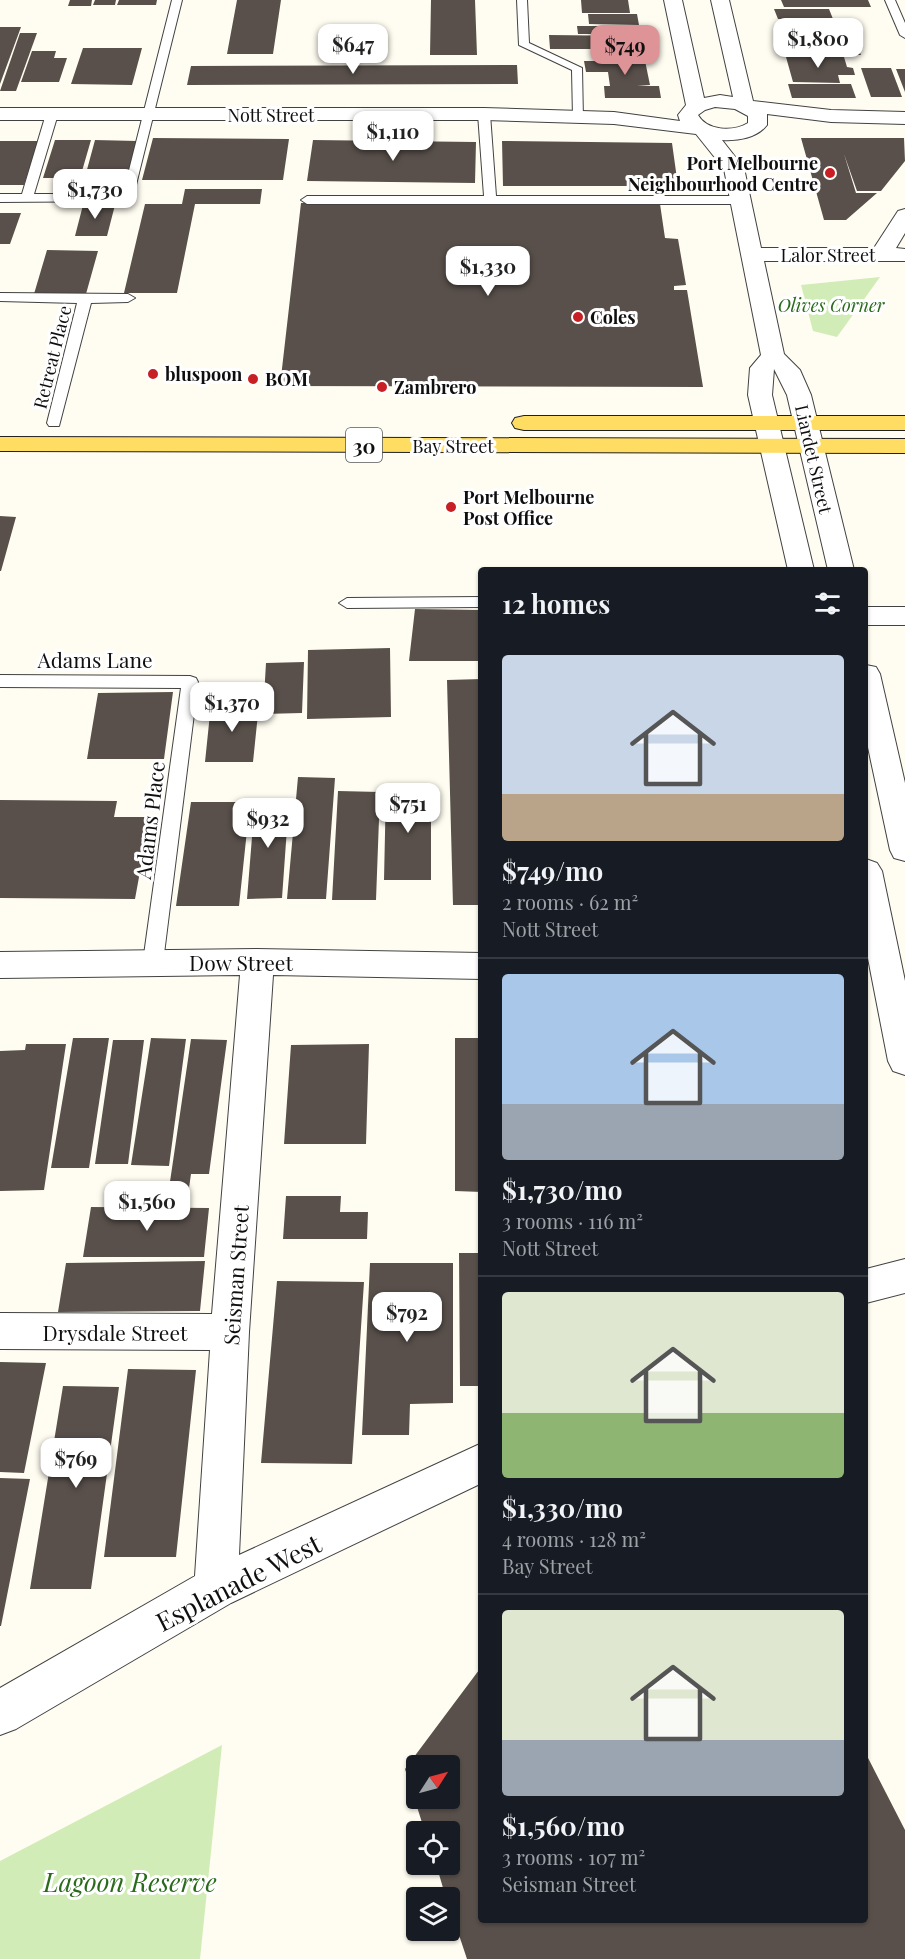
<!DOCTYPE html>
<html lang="en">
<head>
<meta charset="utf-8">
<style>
  :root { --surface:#171b24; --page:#20242c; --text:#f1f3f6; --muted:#9ea1a6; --line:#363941; --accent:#de9497 }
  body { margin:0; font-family:"Playfair Display",serif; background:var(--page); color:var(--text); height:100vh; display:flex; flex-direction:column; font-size:22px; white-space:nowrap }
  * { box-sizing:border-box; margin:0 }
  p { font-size:20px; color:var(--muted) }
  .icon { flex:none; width:33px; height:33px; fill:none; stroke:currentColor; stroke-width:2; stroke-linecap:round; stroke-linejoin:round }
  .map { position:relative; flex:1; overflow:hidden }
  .drawer { position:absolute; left:478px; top:567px; width:390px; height:1356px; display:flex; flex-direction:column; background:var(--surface); border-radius:6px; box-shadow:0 2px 4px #0004 }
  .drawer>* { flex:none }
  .needle { width:39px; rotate:54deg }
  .fabs { position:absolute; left:406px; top:1755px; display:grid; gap:12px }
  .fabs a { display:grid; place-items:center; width:54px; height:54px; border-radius:6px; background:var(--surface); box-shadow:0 2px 4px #0004; font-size:30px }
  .price { position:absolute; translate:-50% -51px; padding:0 14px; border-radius:12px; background:#fff; color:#222; font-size:20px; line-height:39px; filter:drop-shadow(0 2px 3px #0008) }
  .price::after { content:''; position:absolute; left:50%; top:36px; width:18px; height:14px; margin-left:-9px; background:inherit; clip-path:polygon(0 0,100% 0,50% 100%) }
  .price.on { background:var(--accent); color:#111 }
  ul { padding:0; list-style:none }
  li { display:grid; align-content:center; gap:12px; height:318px; padding:0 24px }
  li+li { border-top:2px solid var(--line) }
  li span { display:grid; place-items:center; height:186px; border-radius:6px; color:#555 }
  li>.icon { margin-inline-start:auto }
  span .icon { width:108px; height:108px; fill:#fffc; stroke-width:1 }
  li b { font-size:26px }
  h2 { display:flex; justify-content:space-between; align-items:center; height:72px; padding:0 24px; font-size:26px }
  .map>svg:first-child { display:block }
</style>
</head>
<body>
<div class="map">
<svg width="905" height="1959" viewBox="0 0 905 1959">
  <rect width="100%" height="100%" fill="#fffdf1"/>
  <path fill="#d2ecb8" d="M880 277 837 337 813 331 801 285Z
    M222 1745 200 1959H0V1861Z"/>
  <path fill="#59504b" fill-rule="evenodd" d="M70 0H92L91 6H68Z
    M95 0H116L115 5H93Z
    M119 0H157L156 5H117Z
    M237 0H281L273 54H227Z
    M431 0H475L477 55H430Z
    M581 0H628L630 13H582Z
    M781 0H868L871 7H784Z
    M774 9H829L833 19H778Z
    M588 14H637L639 25 589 24Z
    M780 21H843L849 36H795L794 33H784Z
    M577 26H641L642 34H578Z
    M0 27H21L0 84Z
    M20 33H37L16 91H0Z
    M549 35 638 36 640 49H550Z
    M800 37H844L846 41H860L863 48H858L861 55H782L778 41H801Z
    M83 48H142L132 85 71 84Z
    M32 51H56L54 58H67L59 82H21Z
    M608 51H643L650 85 637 86H659L661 98H605L604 86H610L608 72H586L584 61H610Z
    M786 57H844L847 67 853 68 855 75H838L840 83 793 82Z
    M517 65 518 84 187 85 191 66Z
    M861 68H891L902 97H871Z
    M896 69H905V92Z
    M788 84H851L856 98H792Z
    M153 138 289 139 283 180H142Z
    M801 138H904L905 161 881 191H857L844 154 856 193H877L846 220H824Z
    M55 140H91L80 178H43Z
    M95 140 137 141 128 178 85 177Z
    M313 140 476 142 475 183 307 181Z
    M0 141H38L24 185H0Z
    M502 141 672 143 678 186H503Z
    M185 189H262L260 204H195L177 293H124L145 204H182Z
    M301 203 660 204 665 238 678 239 686 285 674 286V290H687L703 387 280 386Z
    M83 205H115L107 236H75Z
    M0 213H21L10 244H0Z
    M47 250 98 251 86 294H34Z
    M0 516 16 517 1 571H0Z
    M415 609 482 610V661H409Z
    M390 648 391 717 307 719 308 650Z
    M304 662 302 713 263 714 266 663Z
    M482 679V905H453L447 680Z
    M173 692 164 759H87L98 693Z
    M211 704H259L253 762H205Z
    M298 777 335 778 326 899H287Z
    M386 787H431V880H384Z
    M338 791 380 792 376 900H332Z
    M0 800 117 801 114 817H150L135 899 0 898Z
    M255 800H289L282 898 247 899Z
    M191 802H250L239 906H176Z
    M73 1038H109L89 1168H51Z
    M151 1038 186 1039 169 1166 131 1165Z
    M455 1038H482V1192L455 1191Z
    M191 1039 227 1040 209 1174H191L187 1202H167Z
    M113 1040H144L128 1164H95Z
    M26 1044H66L44 1190 0 1191V1051L25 1050Z
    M369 1044 366 1144H284L291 1045Z
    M286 1196H341L340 1212H368L367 1239H283Z
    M91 1207 209 1208 204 1257H83Z
    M459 1253H482V1386H460Z
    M205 1261 200 1311 58 1312 66 1263Z
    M370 1263H453V1403L410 1404 409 1435H362Z
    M277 1281 364 1282 352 1464 261 1463Z
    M0 1362 46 1363 24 1473 0 1472Z
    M128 1369 196 1370 176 1557H104Z
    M63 1386 119 1387 91 1589H30Z
    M0 1478 30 1479 1 1626H0Z
    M482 1666V1920H866V1754L905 1830V1959H467L450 1908V1898H446L436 1864H450V1832H425L405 1769ZM417 1766H450V1798H417Z"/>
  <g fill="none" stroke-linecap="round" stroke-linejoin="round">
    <g stroke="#424242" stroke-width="2">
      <path id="lane" d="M172 0H182L132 201 0 202V194H22L46 114 52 111 58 114 34 194H123Z
        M517 0H527L529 43 582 68 583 120H575L573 118 572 70 519 45Z
        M885 0H895L905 23V38L900 35Z
        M484 111 490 114 496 196H739L745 200 739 204H307L301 200 307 196H484L478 114Z
        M0 293 128 294 135 298 128 302 91 303 59 426H49L47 423 77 303 0 301Z
        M482 597V607L347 608 339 603 347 598Z
        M0 675 190 676 196 678 198 682 163 962 160 967 153 970 146 967 143 962 181 688 0 687Z"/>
    </g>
    <g stroke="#424242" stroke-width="2">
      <path id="street" d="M664 0H682L704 98 720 95 733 97 711 0H729L753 101 831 110 905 112V124L831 122 767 114V125C757 138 738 141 722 140L744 168 761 248H874L898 211 905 209V233L896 248 905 249V261H764L784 354 800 370 811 395 854 570H828L787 395 774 369 772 395 814 570H788L748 395 750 368 761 355 724 169 696 134 614 124 484 120H0V108H484L614 112 680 121 678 115 686 105ZM715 107 735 109 748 116V123C733 132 707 131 698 115L705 110Z
        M866 607H905V625H866Z
        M866 665 876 667 880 674 905 783V861L894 858 890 850 866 738Z
        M866 859 877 863 882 871 905 981V1075L893 1071 888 1061 866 948Z
        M257 949 482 953V979L273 975 249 1332 239 1555 482 1443V1483L231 1603 16 1729 0 1735V1688L195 1576 210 1350 0 1349V1313L212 1314 240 975 0 978V952Z
        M905 1259V1293L866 1303V1269Z"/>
    </g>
    <g stroke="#202020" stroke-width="2">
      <path id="primary" d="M524 416H905V430H524L515 428 512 423 515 418Z
        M0 437 905 439V453L0 451Z"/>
    </g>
    <use href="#lane" fill="#fff" fill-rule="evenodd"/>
    <use href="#street" fill="#fff" fill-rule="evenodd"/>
    <use href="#primary" fill="#ffdc62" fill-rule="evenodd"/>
  </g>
  <g fill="#c71f23" stroke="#fff" stroke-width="2">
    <circle cx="830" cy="173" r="6"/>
    <circle cx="578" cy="317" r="6"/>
    <circle cx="153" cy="374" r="6"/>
    <circle cx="253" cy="379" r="6"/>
    <circle cx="382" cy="387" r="6"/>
    <circle cx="451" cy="507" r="6"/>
  </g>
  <g text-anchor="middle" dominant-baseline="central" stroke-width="6" stroke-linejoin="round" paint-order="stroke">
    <g font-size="18" fill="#0f0f0f" stroke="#fff">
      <text x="271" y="115">Nott Street</text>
      <text x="828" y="255">Lalor Street</text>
      <text transform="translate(52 357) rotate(-76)">Retreat Place</text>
      <text x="453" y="446">Bay Street</text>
      <text transform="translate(814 459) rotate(77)">Liardet Street</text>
    </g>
    <g font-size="18" font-weight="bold" fill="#0f0f0f" stroke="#fff" text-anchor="start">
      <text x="818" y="163" text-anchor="end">Port Melbourne<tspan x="818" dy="21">Neighbourhood Centre</tspan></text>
      <text x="590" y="317">Coles</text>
      <text x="165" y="374">bluspoon</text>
      <text x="265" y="379">BOM</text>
      <text x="394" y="387">Zambrero</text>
      <text x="463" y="497">Port Melbourne<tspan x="463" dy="21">Post Office</tspan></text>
    </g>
    <g font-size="18" font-style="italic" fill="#2a6b1b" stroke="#fff">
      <text x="831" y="305">Olives Corner</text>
    </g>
    <rect fill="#fff" stroke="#575757" stroke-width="1.5" x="346" y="428" width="36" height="34" rx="4.5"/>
    <g font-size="20" font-weight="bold" fill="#0f0f0f">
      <text x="364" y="445">30</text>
    </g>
    <g font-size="21" fill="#0f0f0f" stroke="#fff">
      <text x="95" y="659">Adams Lane</text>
      <text transform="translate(149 820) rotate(-83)">Adams Place</text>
      <text x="241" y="962">Dow Street</text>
      <text transform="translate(235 1275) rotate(-86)">Seisman Street</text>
      <text x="115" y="1332">Drysdale Street</text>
    </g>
    <g font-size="26" fill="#0f0f0f" stroke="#fff">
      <text transform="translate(238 1582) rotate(-27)">Esplanade West</text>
    </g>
    <g font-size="26" font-style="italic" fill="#2a6b1b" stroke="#fff">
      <text x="130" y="1881">Lagoon Reserve</text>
    </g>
  </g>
</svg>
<div class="fabs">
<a><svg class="needle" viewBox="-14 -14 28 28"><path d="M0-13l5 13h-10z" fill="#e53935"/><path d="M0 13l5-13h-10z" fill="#9ea1a6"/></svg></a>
<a><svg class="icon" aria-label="locate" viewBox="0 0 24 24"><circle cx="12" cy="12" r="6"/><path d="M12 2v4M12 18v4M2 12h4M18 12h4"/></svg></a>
<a><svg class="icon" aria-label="layers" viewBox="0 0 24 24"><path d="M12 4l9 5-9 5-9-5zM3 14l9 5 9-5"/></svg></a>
</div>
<b class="price" style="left:818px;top:69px">$1,800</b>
<b class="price" style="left:353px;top:75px">$647</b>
<b class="price on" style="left:625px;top:76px">$749</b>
<b class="price" style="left:393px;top:162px">$1,110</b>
<b class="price" style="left:95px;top:220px">$1,730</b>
<b class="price" style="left:488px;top:297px">$1,330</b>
<b class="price" style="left:232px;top:733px">$1,370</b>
<b class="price" style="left:408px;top:834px">$751</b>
<b class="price" style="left:268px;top:849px">$932</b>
<b class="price" style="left:147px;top:1232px">$1,560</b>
<b class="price" style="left:407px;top:1343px">$792</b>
<b class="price" style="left:76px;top:1489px">$769</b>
<section class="drawer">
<h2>12 homes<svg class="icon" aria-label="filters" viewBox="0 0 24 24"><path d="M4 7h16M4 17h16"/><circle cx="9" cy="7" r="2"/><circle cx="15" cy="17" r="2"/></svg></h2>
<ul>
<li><span style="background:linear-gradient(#c9d6e8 75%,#b9a48a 0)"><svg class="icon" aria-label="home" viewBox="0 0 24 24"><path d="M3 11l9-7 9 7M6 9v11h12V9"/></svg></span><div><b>$749/mo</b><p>2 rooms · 62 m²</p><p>Nott Street</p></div></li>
<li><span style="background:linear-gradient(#a9c7e8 70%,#9aa5b1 0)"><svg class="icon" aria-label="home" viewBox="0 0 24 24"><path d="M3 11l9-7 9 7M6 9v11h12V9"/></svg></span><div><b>$1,730/mo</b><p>3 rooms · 116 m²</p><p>Nott Street</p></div></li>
<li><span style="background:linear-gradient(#dfe7d0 65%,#8fb573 0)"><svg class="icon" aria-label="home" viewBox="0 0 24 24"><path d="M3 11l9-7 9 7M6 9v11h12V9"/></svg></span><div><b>$1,330/mo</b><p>4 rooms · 128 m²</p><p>Bay Street</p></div></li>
<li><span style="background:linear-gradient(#dfe7d0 70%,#9aa5b1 0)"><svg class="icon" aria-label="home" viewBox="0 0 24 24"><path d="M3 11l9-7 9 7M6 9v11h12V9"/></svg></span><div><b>$1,560/mo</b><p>3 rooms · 107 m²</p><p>Seisman Street</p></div></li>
</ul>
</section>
</div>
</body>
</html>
